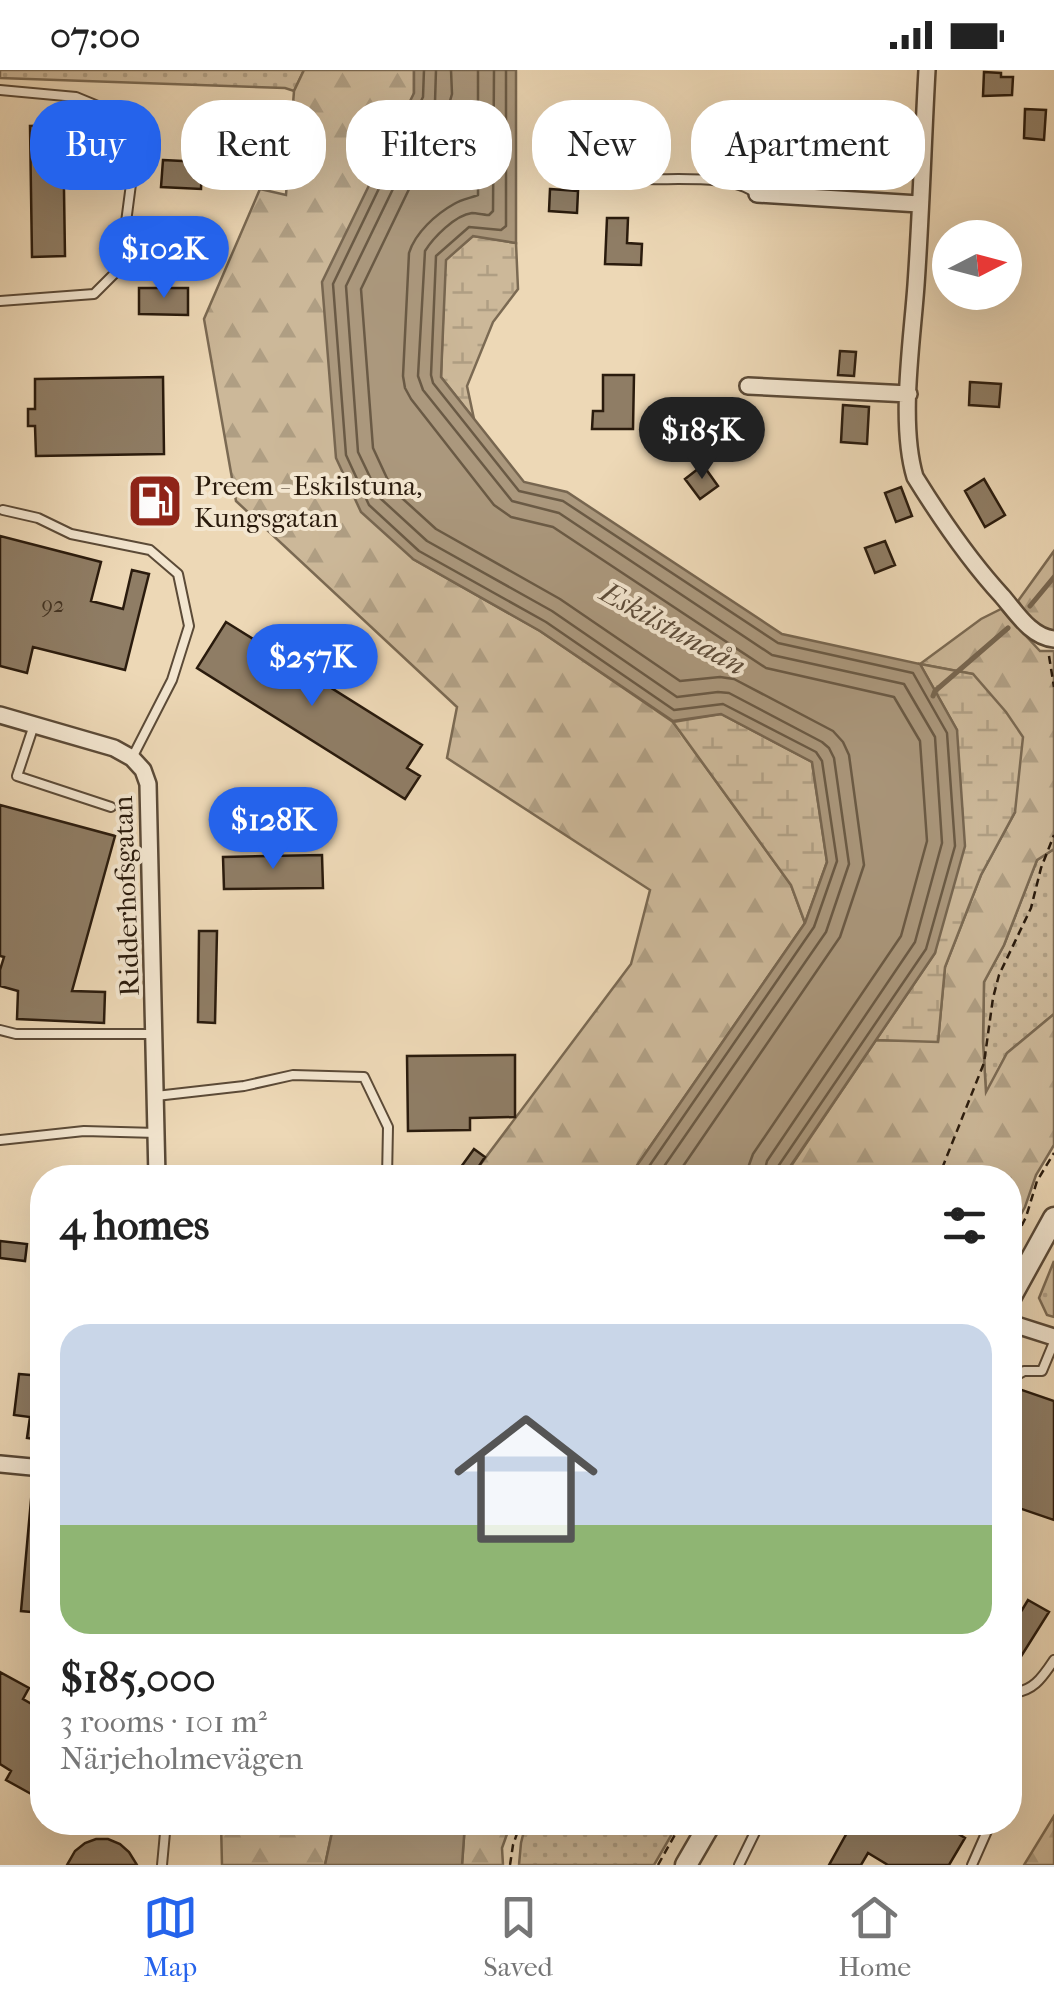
<!DOCTYPE html>
<html lang="en">
<head>
<meta charset="utf-8">
<style>
  :root { --surface:#fff; --page:#f6f6f6; --text:#222; --muted:#767676; --line:#e0e0e0; --accent:#2563eb }
  body { margin:0; font-family:"IM FELL French Canon",serif; background:var(--page); color:var(--text); height:100vh; display:flex; flex-direction:column; font-size:38px; white-space:nowrap }
  * { box-sizing:border-box; margin:0 }
  p { font-size:32px; color:var(--muted) }
  .icon { flex:none; width:55px; height:55px; fill:none; stroke:currentColor; stroke-width:2; stroke-linecap:round; stroke-linejoin:round }
  .map { position:relative; flex:1; overflow:hidden }
  .drawer { position:absolute; left:30px; top:1095px; width:992px; height:670px; display:flex; flex-direction:column; background:var(--surface); border-radius:40px; box-shadow:0 10px 40px #0002 }
  .drawer>* { flex:none }
  .guide { position:absolute; left:30px; top:30px; width:995px; height:90px; display:flex; gap:20px }
  .needle { width:65px; rotate:84deg }
  .buttons { position:absolute; left:932px; top:150px; display:grid; gap:20px }
  .buttons a { display:grid; place-items:center; width:90px; height:90px; border-radius:50%; background:var(--surface); box-shadow:0 10px 40px #0002; font-size:50px }
  .price { position:absolute; translate:-50% -85px; padding:0 22px; border-radius:35px; background:var(--accent); color:#fff; font-size:32px; line-height:65px; filter:drop-shadow(0 2px 5px #0008) }
  .price::after { content:''; position:absolute; left:50%; top:60px; width:30px; height:22px; margin-left:-15px; background:inherit; clip-path:polygon(0 0,100% 0,50% 100%) }
  .price.current { background:#222; color:#fff }
  ul { padding:0; list-style:none }
  li { display:grid; align-content:center; gap:20px; height:530px; padding:0 30px }
  li span { display:grid; place-items:center; height:310px; border-radius:30px; color:#555 }
  li>.icon { margin-inline-start:auto }
  span .icon { width:180px; height:180px; fill:#fffc; stroke-width:1 }
  li b { font-size:42px }
  h2 { display:flex; justify-content:space-between; align-items:center; height:120px; padding:0 30px; font-size:42px }
  .pill { padding:0 35px; border-radius:40px; background:var(--surface); box-shadow:0 10px 40px #0002; font-size:35px; line-height:90px }
  .pill.current { background:var(--accent); color:#fff }
  .status { display:flex; justify-content:space-between; align-items:center; height:70px; padding:0 50px; background:var(--surface); direction:ltr }
  .status svg { height:28px; fill:currentColor }
  .menu { display:flex; justify-content:space-around; align-items:center; height:140px; border-top:2px solid var(--line); background:var(--surface); font-size:28px; color:var(--muted) }
  .menu a { display:grid; justify-items:center; gap:5px }
  .menu .current { color:var(--accent) }
  .map>svg:first-child { display:block }
</style>
</head>
<body>
<div class="status"><b>07:00</b><svg viewBox="0 0 49 12"><path d="M0 12V9h3v3zM5 12V6h3v6zM10 12V3h3v9zM15 12V0h3v12zM26 1h20v11H26zM47 4h2v5h-2z"/></svg></div>
<div class="map">
<svg width="1054" height="1795" viewBox="0 0 1054 1795">
  <defs>
    <pattern id="grass-dots" width="8" height="8" patternUnits="userSpaceOnUse" patternTransform="scale(2.5)"><rect width="8" height="8" fill="#ccb899"/><path d="M2 2h.1M6 6h.1" fill="none" stroke="#af9e83" stroke-width="1.8" stroke-linecap="round"/></pattern>
    <pattern id="forest-firs" width="22" height="20" patternUnits="userSpaceOnUse" patternTransform="scale(2.5)"><rect width="22" height="20" fill="#ccb899"/><path d="M5 1l3.5 6h-7zM16 11l3.5 6h-7z" fill="#af9e83"/></pattern>
    <pattern id="wetland-marsh" width="20" height="14" patternUnits="userSpaceOnUse" patternTransform="scale(2.5)"><rect width="20" height="14" fill="#ccb899"/><path d="M1 5h8M5 5V1M11 12h8M15 12V8" fill="none" stroke="#af9e83"/></pattern>
  </defs>
  <rect width="100%" height="100%" fill="#edd8b6"/>
  <filter id="stains"><feTurbulence type="fractalNoise" baseFrequency=".002" numOctaves="4"/><feColorMatrix values="0 0 0 0 .2 0 0 0 0 .09 0 0 0 0 .02 0 0 0 .5 -.17"/></filter>
  <radialGradient id="worn" r=".72"><stop offset=".6" stop-color="#630" stop-opacity="0"/><stop offset="1" stop-color="#630" stop-opacity=".3"/></radialGradient>
  <path fill="url(#grass-dots)" stroke="#7b6a53" stroke-width="2.5" d="M0 0H304L294 21 285 18 0 8Z
    M1054 779V944L1007 983 986 1024 983 972 984 912 1004 875 1037 790Z
    M1054 1191V1247L1047 1245 1039 1228Z
    M526 1753H653L672 1764 654 1795H519L521 1773Z"/>
  <path fill="url(#forest-firs)" stroke="#7b6a53" stroke-width="2.5" d="M304 0H414L413 489 540 561 673 652 791 815 805 853 629 1107H471L631 894 650 820 447 688 457 637 236 431 204 249 260 119 286 125 294 21Z
    M1054 481V562L1048 563 1035 555 1018 531Z
    M1001 539 1040 581H1054V779L1037 790 1004 875 984 912 983 972 986 1022 1007 983 1054 944V1075L1036 1105 1025 1137 1010 1164V1108H930V1106L783 1108 876 970 938 971 945 897 981 805 1015 742 973 604 920 594 981 549Z
    M1054 1746V1795H1024Z
    M221 1753H334L325 1795H222Z
    M465 1753H511L502 1778 503 1795H462Z"/>
  <path fill="url(#wetland-marsh)" stroke="#7b6a53" stroke-width="2.5" d="M473 166 516 173 518 219 493 252 467 316 474 349 441 307 445 190Z
    M920 594 973 604 1006 642 1023 667 1015 742 981 805 945 897 938 972 876 970 935 883 957 660Z
    M721 644 812 692 827 792 805 853 791 815 673 652Z"/>
  <path fill="#ab987d" stroke="#776650" stroke-width="2.5" d="M414 0H516V173L473 166 446 190 441 307 524 412 567 422 782 564 920 594 957 660 965 776 935 883 783 1107H629L805 853 827 792 812 692 721 644 673 651 540 561 413 489 361 442 336 388 322 212 414 23Z
    M334 1753H465L462 1795H325Z"/>
  <g fill="none" stroke-linecap="round" stroke-linejoin="round">
    <path stroke="#6a5a45" stroke-width="2.5" d="M424 0 423 27 333 214 346 385 369 435 419 481 546 552 674 640 723 634 816 682 822 691 837 791 814 857 641 1108
      M436 0 435 32 346 216 358 382 380 428 427 471 552 541 677 627 718 622 729 623 822 672 829 678 834 688 849 794 826 862 656 1108
      M451 0 452 24 448 38 361 219 373 378 392 419 436 459 560 529 680 611 720 607 734 609 833 661 843 672 849 685 864 795 840 867 675 1108
      M478 0V125C471 128 462 129 454 134 436 144 415 163 409 183L403 306 405 318 411 329 494 435 511 447 553 457 766 598 894 627 920 671 927 771 901 866 753 1084 749 1095 747 1108
      M494 0 493 141 489 145C487 145 475 143 472 143 455 145 433 168 425 181L418 306 423 320 512 431 559 443 772 585 904 614 935 667 942 773 915 872 767 1091 763 1108
      M506 0V156L501 160 469 157 436 186 431 305 433 313 519 421 563 431 778 573 913 603 947 663 955 776 926 879 777 1098 775 1108"/>
    <path stroke="#776650" stroke-width="5" d="M1030 536 1054 507
      M933 626 935 621 1008 558"/>
  </g>
  <path fill="#8f7d65" stroke="#2a1b0d" stroke-width="2.5" d="M984 2 1001 3V7H1013L1012 25 983 26Z
    M1025 39 1046 40 1044 70 1024 68Z
    M63 55 65 186 32 187 30 56Z
    M814 57 840 59 838 95 811 94Z
    M584 64 599 65 598 88 584 85Z
    M163 90 202 92 201 119 161 117Z
    M550 119 578 121 577 143 549 141Z
    M607 148H628L627 173 642 174 641 195 605 194Z
    M139 218H188V245L139 244Z
    M840 281 856 282 854 306 838 305Z
    M603 305H634L633 359H592L593 341H603Z
    M163 307 164 384 36 386 35 356H28V339H35V309Z
    M970 312 1001 314 999 337 969 335Z
    M843 335 869 337 867 374 841 372Z
    M703 395 718 416 700 429 685 409Z
    M984 409 1005 445 985 457 965 421Z
    M901 417 912 446 896 452 885 423Z
    M0 466 101 492 91 531 123 539 132 500 149 504 125 600 33 577 27 603 0 596Z
    M885 471 895 495 875 503 865 478Z
    M226 552 422 675 407 698 420 706 405 729 197 598Z
    M0 735 115 766 72 921 105 922 104 953 17 949 18 921 0 916V900L4 887 0 886Z
    M322 785 323 818 224 819 223 787Z
    M199 861H217L215 953 198 952Z
    M515 985V1047L470 1048V1060L408 1061 407 986Z
    M474 1079 485 1087 471 1108H453Z
    M0 1171 27 1174 25 1191 0 1188Z
    M19 1304 42 1306V1370L27 1368 30 1347 14 1345Z
    M1010 1316 1054 1331V1450L1010 1435Z
    M33 1408 42 1409V1543L21 1541Z
    M1028 1530 1049 1542 1010 1604V1533L1022 1540Z
    M0 1602 29 1618 23 1629 42 1640V1730L6 1710 11 1701 0 1694Z
    M853 1752H875L892 1762 897 1752H904L916 1760 921 1752H939L965 1768 949 1795H888L868 1783 861 1795H829Z
    M96 1769H108L120 1774 129 1782 137 1795H67L75 1781 85 1773Z"/>
  <g fill="none" stroke-linecap="round" stroke-linejoin="round">
    <g stroke="#5b4a37" stroke-width="12">
      <path id="service" d="M0 20 76 27 139 53 120 198 94 224 0 231
        M570 66C573 76 574 88 582 95 617 125 717 93 757 124
        M3 440 38 448 71 464 150 480 178 504 189 556 172 610 133 686
        M34 655 17 706 111 737
        M0 960 16 964H154
        M156 1026 244 1016 293 1005 364 1007 388 1057 387 1108
        M0 1070 84 1061 157 1063
        M37 1253 42 1245
        M1010 1309 1024 1301H1042L1054 1272
        M1010 1623C1033 1622 1042 1608 1054 1590
        M162 1795 166 1752
        M739 1795 760 1752
        M972 1795 991 1752"/>
    </g>
    <g stroke="#5b4a37" stroke-width="20">
      <path id="minor" d="M927 0C923 72 921 144 916 215 912 272 899 353 915 407 941 449 968 489 1002 526 1016 542 1031 567 1054 569
        M757 124 919 134
        M748 316 909 324
        M0 645 114 678 132 688 143 700 148 714 157 1108
        M1010 1253 1054 1267
        M0 1394 42 1398"/>
    </g>
    <g stroke="#5b4a37" stroke-width="25">
      <path id="tertiary" d="M1010 1228 1054 1148
        M686 1795 711 1752"/>
    </g>
    <path stroke="#2a1b0d" stroke-width="2.5" stroke-dasharray="8 5" stroke-linecap="butt" d="M1049 586 1054 617
      M934 1108 941 1101 984 993 993 928 999 905 1031 838 1041 798 1054 765
      M1010 1179 1026 1147 1037 1111 1054 1083
      M510 1795 513 1775 521 1752
      M658 1795 682 1752"/>
    <use href="#service" stroke="#f3e6d0" stroke-width="8"/>
    <use href="#minor" stroke="#f3e6d0" stroke-width="15"/>
    <use href="#tertiary" stroke="#f3e6d0" stroke-width="20"/>
  </g>
  <defs>
    <g id="fuel-square" transform="scale(2.875)"><rect x="-9" y="-9" width="18" height="18" rx="4" fill="#8f2418" stroke="#f3e6d0"/><path d="M-5.5-6h7V0h2V4h1.3V-2.5L3-4.5l.8-.8L6-3V5H2.5V1h-1V6h-7ZM-4.2-4.7v3.2H.2V-4.7Z" fill="#fff"/></g>
  </defs>
  <g fill-rule="evenodd">
    <use href="#fuel-square" x="155" y="431"/>
  </g>
  <g text-anchor="middle" dominant-baseline="central" stroke-width="8" stroke-linejoin="round" paint-order="stroke">
    <g font-size="22" fill="#433423">
      <text x="53" y="535">92</text>
    </g>
    <g font-size="28" fill="#2a1b0d" stroke="#f3e6d0" text-anchor="start">
      <text x="194" y="415">Preem - Eskilstuna,<tspan x="194" dy="32">Kungsgatan</tspan></text>
    </g>
    <g font-size="28" fill="#2a1b0d" stroke="#f3e6d0">
      <text transform="translate(126 826) rotate(-92)">Ridderhofsgatan</text>
    </g>
    <g font-size="30" font-style="italic" fill="#5e4d3a" stroke="#f3e6d0">
      <text transform="translate(673 559) rotate(29)">Eskilstunaån</text>
    </g>
  </g>
  <rect width="100%" height="100%" filter="url(#stains)"/>
  <rect width="100%" height="100%" fill="url(#worn)"/>
</svg>
<div class="buttons">
<a><svg class="needle" viewBox="-14 -14 28 28"><path d="M0-13l5 13h-10z" fill="#e53935"/><path d="M0 13l5-13h-10z" fill="#767676"/></svg></a>
</div>
<b class="price" style="left:164px;top:231px">$102K</b>
<b class="price current" style="left:702px;top:412px">$185K</b>
<b class="price" style="left:312px;top:639px">$257K</b>
<b class="price" style="left:273px;top:802px">$128K</b>
<div class="guide">
<a class="pill current">Buy</a>
<a class="pill">Rent</a>
<a class="pill">Filters</a>
<a class="pill">New</a>
<a class="pill">Apartment</a>
</div>
<section class="drawer">
<h2>4 homes<svg class="icon" aria-label="filters" viewBox="0 0 24 24"><path d="M4 7h16M4 17h16"/><circle cx="9" cy="7" r="2"/><circle cx="15" cy="17" r="2"/></svg></h2>
<ul>
<li><span style="background:linear-gradient(#c9d6e8 65%,#8fb573 0)"><svg class="icon" aria-label="home" viewBox="0 0 24 24"><path d="M3 11l9-7 9 7M6 9v11h12V9"/></svg></span><div><b>$185,000</b><p>3 rooms · 101 m²</p><p>Närjeholmevägen</p></div></li>
</ul>
</section>
</div>
<nav class="menu">
<a class="current"><svg class="icon" aria-label="map" viewBox="0 0 24 24"><path d="M3 6l6-2 6 2 6-2v14l-6 2-6-2-6 2zM9 4v14M15 6v14"/></svg>Map</a>
<a><svg class="icon" aria-label="saved" viewBox="0 0 24 24"><path d="M7 4h10v16l-5-4-5 4z"/></svg>Saved</a>
<a><svg class="icon" aria-label="home" viewBox="0 0 24 24"><path d="M3 11l9-7 9 7M6 9v11h12V9"/></svg>Home</a>
</nav>
</body>
</html>
